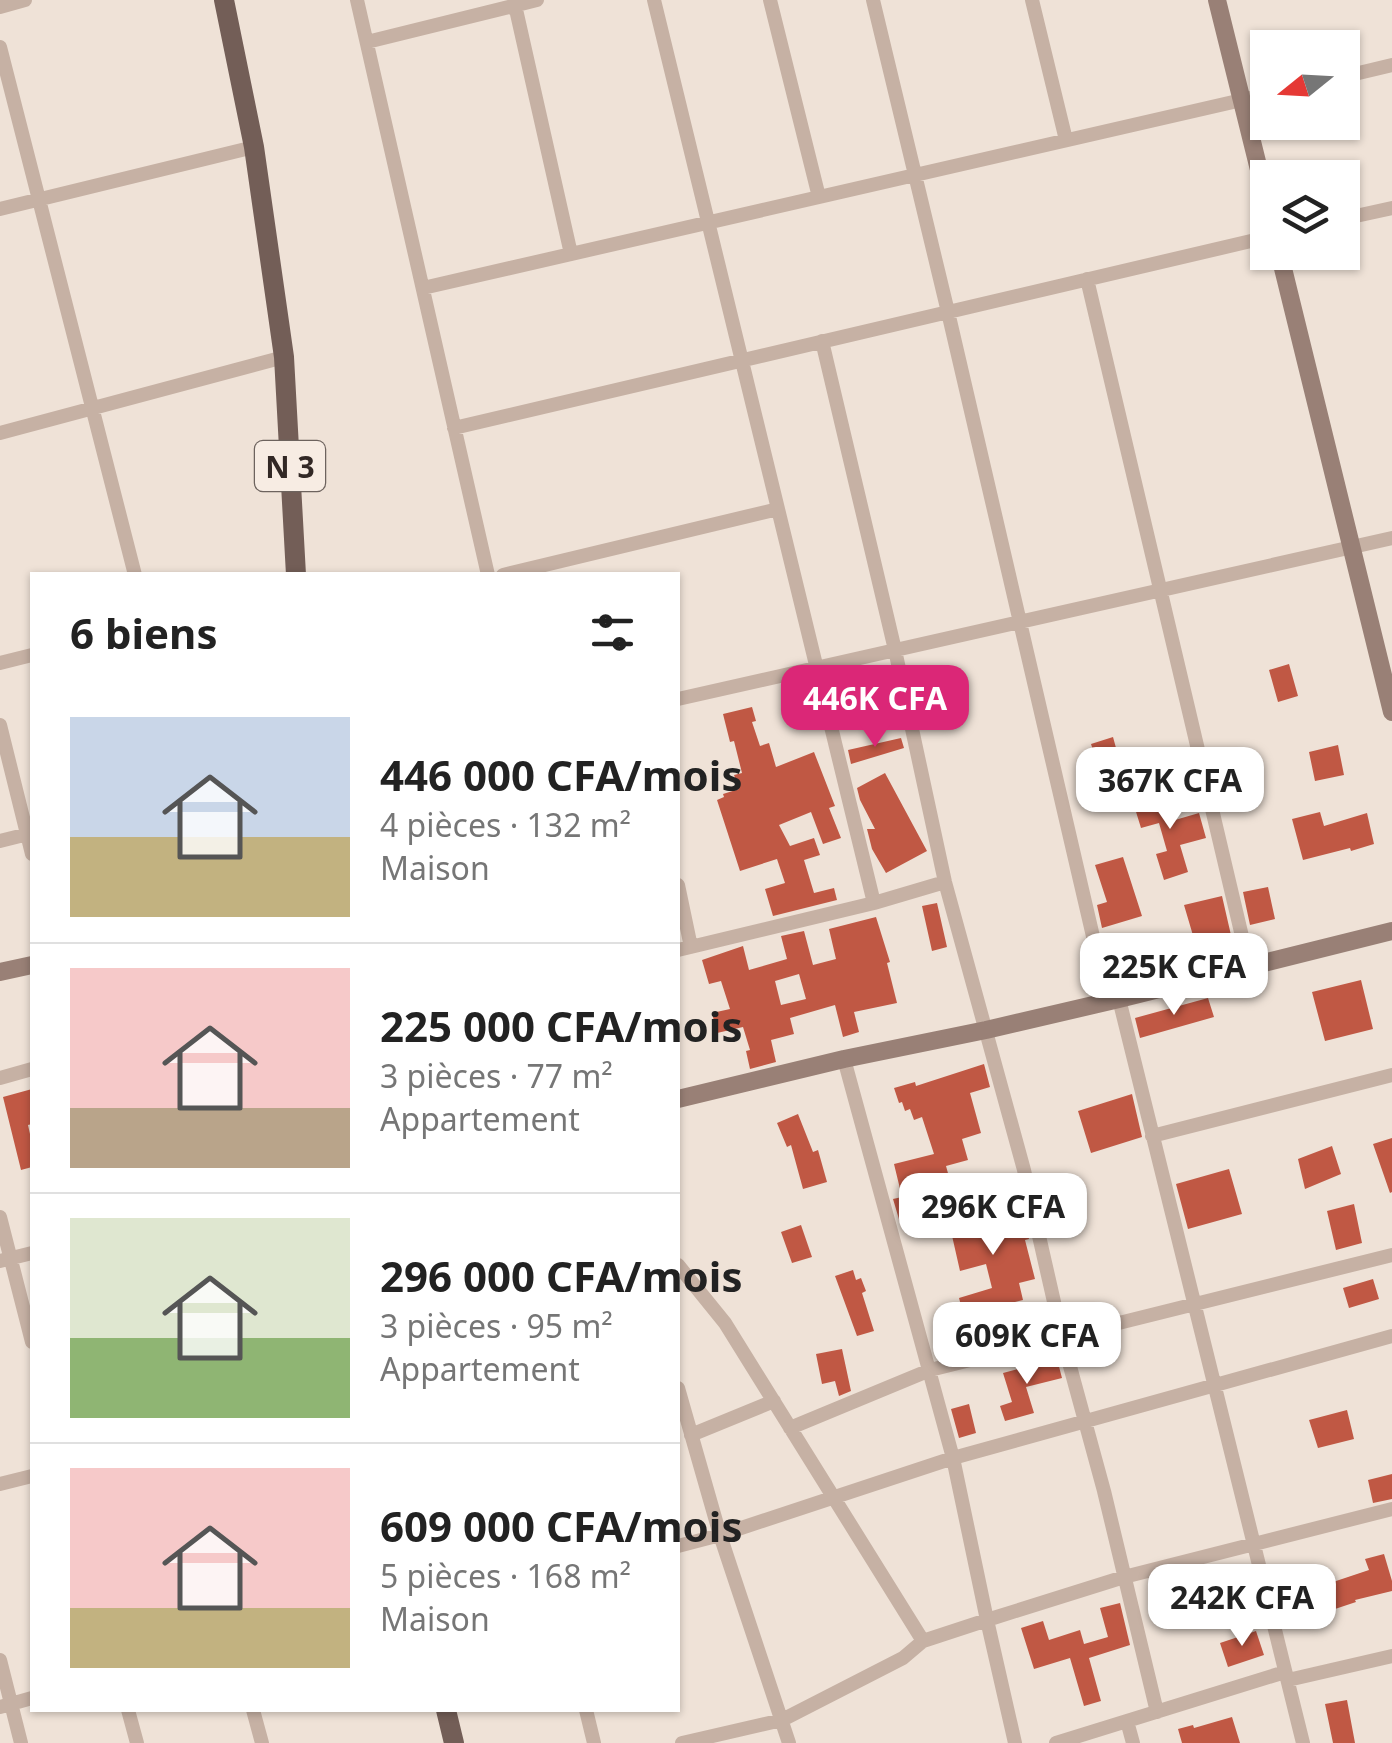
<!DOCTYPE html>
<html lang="fr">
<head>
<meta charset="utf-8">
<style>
  :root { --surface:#fff; --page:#f6f6f6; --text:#222; --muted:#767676; --line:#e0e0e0; --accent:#db2777 }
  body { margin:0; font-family:"Noto Sans",sans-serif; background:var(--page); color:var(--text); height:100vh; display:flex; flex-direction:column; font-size:38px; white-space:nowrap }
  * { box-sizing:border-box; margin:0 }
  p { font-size:32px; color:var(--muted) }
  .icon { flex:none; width:55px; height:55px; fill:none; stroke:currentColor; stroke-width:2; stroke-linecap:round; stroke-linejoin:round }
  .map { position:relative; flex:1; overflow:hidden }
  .side { position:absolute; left:30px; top:572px; width:650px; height:1140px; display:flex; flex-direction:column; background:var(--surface); border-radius:0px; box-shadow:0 2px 8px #0004 }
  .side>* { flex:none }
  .needle { width:65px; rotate:252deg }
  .buttons { position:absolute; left:1250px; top:30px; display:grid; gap:20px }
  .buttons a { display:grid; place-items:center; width:110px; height:110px; border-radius:0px; background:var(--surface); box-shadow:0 2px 8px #0004; font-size:50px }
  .price { position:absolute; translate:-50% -85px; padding:0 22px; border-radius:20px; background:#fff; color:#222; font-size:32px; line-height:65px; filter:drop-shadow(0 2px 5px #0008) }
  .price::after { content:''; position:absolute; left:50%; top:60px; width:30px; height:22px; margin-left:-15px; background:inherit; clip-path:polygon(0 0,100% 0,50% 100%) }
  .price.on { background:var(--accent); color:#fff }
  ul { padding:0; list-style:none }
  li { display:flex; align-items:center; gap:30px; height:250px; padding:0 40px }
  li+li { border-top:2px solid var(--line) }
  li span { display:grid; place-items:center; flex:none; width:280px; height:200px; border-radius:0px; color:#555 }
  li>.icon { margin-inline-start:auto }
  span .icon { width:120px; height:120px; fill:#fffc; stroke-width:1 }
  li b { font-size:42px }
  h2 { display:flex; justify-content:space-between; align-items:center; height:120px; padding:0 40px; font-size:42px }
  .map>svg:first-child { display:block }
</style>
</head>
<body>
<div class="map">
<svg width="1392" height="1743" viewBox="0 0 1392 1743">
  <rect width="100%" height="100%" fill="#efe2d7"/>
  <path fill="#c05844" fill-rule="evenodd" d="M1289 664 1298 696 1278 702 1269 670Z
    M752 707 756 721 752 722 760 746 769 743 776 767 814 752 835 806 829 808 841 838 823 844 811 812 779 825 790 846 814 838 820 855 804 860 814 893 834 888 837 900 773 916 765 889 785 883 777 859 740 871 717 800 724 797 723 794 739 789 734 775 742 773 734 741 730 742 723 714Z
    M1113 737 1121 766 1100 772 1091 744Z
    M901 738 904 748 851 764 848 750Z
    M1338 745 1344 775 1315 781 1309 752Z
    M885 773 927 851 886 873 872 849 867 829H875L860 800 857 788Z
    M1167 792 1175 820 1199 813 1206 838 1180 845 1188 872 1164 880 1156 854 1167 851 1159 823 1141 828 1133 802Z
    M1320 812 1324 826 1367 813 1374 844 1351 851 1350 848 1303 860 1292 819Z
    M1123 857 1142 916 1102 928 1097 905 1107 902 1095 865Z
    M1268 887 1275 919 1250 925 1243 892Z
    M1222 896 1236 957 1202 966 1184 905Z
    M937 903 947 947 932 951 922 906Z
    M876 917 890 962 887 963 897 1003 854 1012 859 1032 843 1037 835 1005 790 1018 794 1034 771 1040 776 1062 750 1069 746 1051 750 1050 743 1027 717 1033 712 1013 730 1009 721 981 709 984 702 960 743 946 749 970 787 959 781 936 804 931 813 965 836 959 829 929ZM799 974 806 999 781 1005 775 981Z
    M1130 952 1139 981 1116 987 1109 958Z
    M1361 980 1373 1029 1325 1041 1312 992Z
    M1208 998 1214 1017 1140 1038 1135 1018Z
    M984 1064 990 1087 970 1093 981 1133 962 1139 968 1160 946 1166 951 1184 945 1186 953 1209 901 1226 893 1199 902 1197 894 1164 934 1154 922 1117 914 1120 910 1109 905 1111 902 1102 899 1103 894 1088 915 1082 916 1086Z
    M32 1089V1124L28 1125 32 1143V1167L21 1170 3 1097Z
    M1132 1094 1142 1137 1091 1153 1078 1111Z
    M798 1114 813 1152 818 1150 827 1182 803 1189 791 1145 787 1147 777 1123Z
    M1392 1138V1192L1390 1193 1373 1144Z
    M1332 1146 1341 1174 1305 1189 1298 1159Z
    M1229 1169 1242 1214 1188 1229 1176 1184Z
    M1016 1192 1029 1239 1025 1240 1035 1279 1019 1283 1023 1300 987 1309 989 1318 966 1324 959 1298 992 1288 986 1264 960 1271 948 1218 974 1211 978 1224 1011 1216 1005 1196Z
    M1354 1204 1362 1243 1336 1250 1327 1211Z
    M801 1225 812 1257 792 1263 781 1232Z
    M853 1270 856 1280 861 1278 866 1291 862 1293 874 1331 857 1336 835 1276Z
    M1373 1279 1379 1299 1349 1308 1343 1288Z
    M842 1349 851 1391 839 1396 835 1381 822 1384 816 1354Z
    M1057 1359 1062 1378 1026 1387 1034 1413 1005 1421 1000 1406 1012 1402 1003 1373Z
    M969 1404 976 1433 959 1438 951 1409Z
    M1347 1410 1354 1439 1318 1448 1309 1420Z
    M1392 1474V1499L1373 1503 1368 1480Z
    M1384 1554 1392 1581V1591L1355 1600 1356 1602 1335 1609 1327 1584 1369 1570 1365 1559Z
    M1221 1587 1229 1614 1194 1624 1186 1597Z
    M1120 1603 1130 1645 1089 1658 1101 1701 1084 1706 1070 1658 1034 1669 1021 1628 1043 1621 1049 1640 1080 1630 1084 1644 1108 1637 1100 1608Z
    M1256 1631 1264 1655 1228 1667 1220 1643Z
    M1347 1700 1355 1743H1333L1325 1704Z
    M1232 1717 1240 1743H1182L1178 1729 1193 1725 1194 1728Z"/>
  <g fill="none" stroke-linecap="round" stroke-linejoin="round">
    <path stroke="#c6b1a4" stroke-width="14" d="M357 0 488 575
      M654 0 874 903
      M770 0 819 197
      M873 0 948 312 1108 1001
      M1032 0 1066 140
      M515 5 571 254
      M0 7 25 0
      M367 42 537 0
      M0 47 135 575
      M1342 77 1392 65
      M0 209 254 147
      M1342 219 1392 208
      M1087 279 1249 966
      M423 288 1268 94
      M822 341 895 650 945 882 1024 1170 1062 1337 1104 1491 1157 1712
      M454 428 1268 237
      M0 433 284 357
      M503 575 778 509
      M0 663 32 655
      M678 699 1392 538
      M0 725 32 854
      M0 841 32 833
      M678 885 691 947
      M678 950 874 903 945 882
      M1119 999 1303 1743
      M844 1059 953 1458 987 1620 1015 1743
      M0 1078 32 1069
      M1152 1136 1392 1075
      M0 1217 32 1342
      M0 1261 32 1253
      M678 1265 725 1323 923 1641
      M678 1388 720 1535 789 1743
      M790 1428 930 1370 1392 1255
      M691 1435 774 1401
      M0 1484 32 1476
      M678 1546 720 1535 953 1458 1392 1336
      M0 1660 21 1743
      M1288 1680 1392 1656
      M0 1707 32 1698
      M128 1710 137 1743
      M253 1710 262 1743
      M586 1710 594 1743
      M1127 1721 1133 1743
      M682 1743 782 1720 903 1658 923 1641 987 1620 1124 1577 1392 1509
      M1056 1743 1285 1672"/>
    <path stroke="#998076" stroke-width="18" d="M1217 0 1268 206
      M1279 252 1392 712
      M0 972 32 965
      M678 1099 844 1059 986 1030 1119 999 1392 931"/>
    <path stroke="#735e57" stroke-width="20" d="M224 0 254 147 284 357 296 575
      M446 1710 454 1743"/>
  </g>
  <g text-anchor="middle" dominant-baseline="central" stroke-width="8" stroke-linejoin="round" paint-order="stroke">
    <rect fill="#f7ece3" stroke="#6d635e" stroke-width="2.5" x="255" y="441" width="70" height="50" rx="8"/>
    <g font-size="30" font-weight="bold" fill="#322825">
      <text x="290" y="466">N 3</text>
    </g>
  </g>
</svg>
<div class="buttons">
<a><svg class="needle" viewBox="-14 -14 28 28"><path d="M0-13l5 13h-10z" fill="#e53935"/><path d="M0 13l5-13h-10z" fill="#767676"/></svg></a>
<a><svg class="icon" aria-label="layers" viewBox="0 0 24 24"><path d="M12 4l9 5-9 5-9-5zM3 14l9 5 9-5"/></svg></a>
</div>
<b class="price on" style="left:875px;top:750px">446K CFA</b>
<b class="price" style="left:1170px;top:832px">367K CFA</b>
<b class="price" style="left:1174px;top:1018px">225K CFA</b>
<b class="price" style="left:993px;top:1258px">296K CFA</b>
<b class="price" style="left:1027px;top:1387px">609K CFA</b>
<b class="price" style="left:1242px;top:1649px">242K CFA</b>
<section class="side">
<h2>6 biens<svg class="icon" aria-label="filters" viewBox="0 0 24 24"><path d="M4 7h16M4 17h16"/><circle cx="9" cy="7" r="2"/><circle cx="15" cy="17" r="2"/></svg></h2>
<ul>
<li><span style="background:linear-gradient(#c9d6e8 60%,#c2b280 0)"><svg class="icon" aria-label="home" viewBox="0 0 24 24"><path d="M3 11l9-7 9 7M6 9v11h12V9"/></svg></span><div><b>446 000 CFA/mois</b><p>4 pièces · 132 m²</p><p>Maison</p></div></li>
<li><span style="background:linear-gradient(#f6c9c9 70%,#b9a48a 0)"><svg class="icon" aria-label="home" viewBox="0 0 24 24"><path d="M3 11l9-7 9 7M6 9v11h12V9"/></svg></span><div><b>225 000 CFA/mois</b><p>3 pièces · 77 m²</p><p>Appartement</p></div></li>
<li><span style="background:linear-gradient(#dfe7d0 60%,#8fb573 0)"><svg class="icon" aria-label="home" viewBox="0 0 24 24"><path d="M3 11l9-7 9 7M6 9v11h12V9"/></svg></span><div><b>296 000 CFA/mois</b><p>3 pièces · 95 m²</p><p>Appartement</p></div></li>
<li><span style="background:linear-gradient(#f6c9c9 70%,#c2b280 0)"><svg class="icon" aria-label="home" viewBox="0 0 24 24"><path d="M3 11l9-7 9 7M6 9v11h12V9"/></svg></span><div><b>609 000 CFA/mois</b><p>5 pièces · 168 m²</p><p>Maison</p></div></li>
</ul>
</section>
</div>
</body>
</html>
